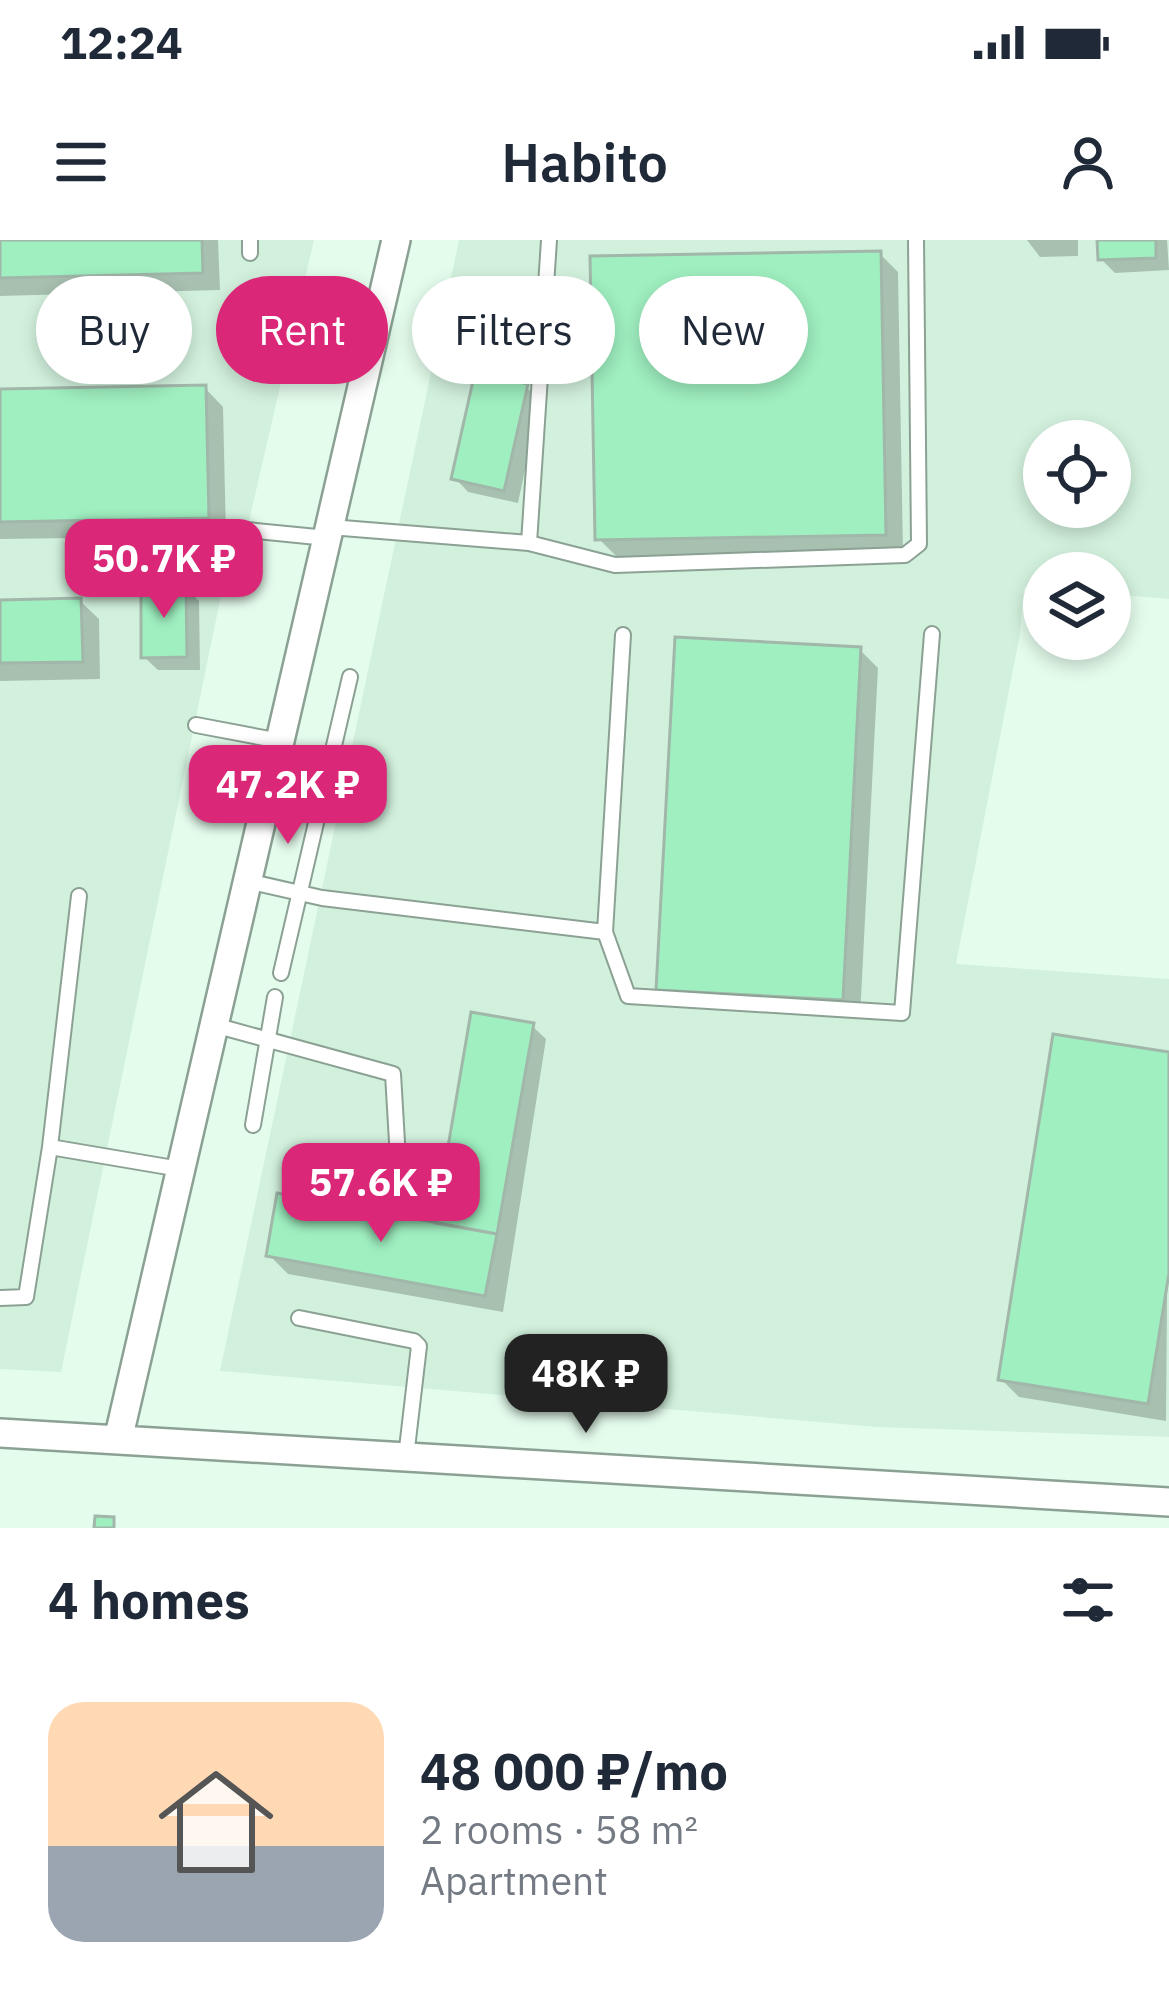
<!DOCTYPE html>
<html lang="en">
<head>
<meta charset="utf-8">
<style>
  :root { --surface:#fff; --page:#f2f2f3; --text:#1f2937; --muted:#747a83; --line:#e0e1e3; --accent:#db2777 }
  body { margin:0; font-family:"IBM Plex Sans",sans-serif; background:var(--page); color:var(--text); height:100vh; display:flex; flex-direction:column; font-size:45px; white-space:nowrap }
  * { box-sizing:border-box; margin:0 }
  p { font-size:39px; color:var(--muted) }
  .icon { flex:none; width:66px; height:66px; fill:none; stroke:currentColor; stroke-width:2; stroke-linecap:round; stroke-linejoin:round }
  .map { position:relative; height:1288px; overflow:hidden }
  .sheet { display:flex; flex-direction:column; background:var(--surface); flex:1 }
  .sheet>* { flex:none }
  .top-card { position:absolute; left:36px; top:36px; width:1098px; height:108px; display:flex; gap:24px }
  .buttons { position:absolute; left:1023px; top:180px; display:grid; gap:24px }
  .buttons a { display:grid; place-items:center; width:108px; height:108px; border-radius:50%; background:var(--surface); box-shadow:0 6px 18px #0003; font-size:60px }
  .price { position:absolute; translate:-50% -102px; padding:0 27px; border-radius:24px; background:var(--accent); color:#fff; font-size:39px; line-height:78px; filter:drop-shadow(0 3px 6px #0008) }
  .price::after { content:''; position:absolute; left:50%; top:72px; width:36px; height:27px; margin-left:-18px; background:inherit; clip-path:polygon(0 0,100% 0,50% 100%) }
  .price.active { background:#222; color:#fff }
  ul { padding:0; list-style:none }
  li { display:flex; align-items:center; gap:36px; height:300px; padding:0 48px }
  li+li { border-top:3px solid var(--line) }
  li span { display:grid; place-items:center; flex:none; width:336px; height:240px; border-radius:36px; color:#555 }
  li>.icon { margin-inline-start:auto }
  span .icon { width:144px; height:144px; fill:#fffc; stroke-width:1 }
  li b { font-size:51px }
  h2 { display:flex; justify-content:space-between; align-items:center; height:144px; padding:0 48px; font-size:51px }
  .tag { padding:0 42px; border-radius:54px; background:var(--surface); box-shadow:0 6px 18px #0003; font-size:42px; line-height:108px }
  .tag.active { background:var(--accent); color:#fff }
  .status { display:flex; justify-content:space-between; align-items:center; height:84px; padding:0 60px; background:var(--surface); direction:ltr }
  .status svg { height:33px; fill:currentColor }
  header { display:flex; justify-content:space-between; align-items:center; height:156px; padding:0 48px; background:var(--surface); font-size:54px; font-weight:600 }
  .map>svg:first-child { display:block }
</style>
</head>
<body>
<div class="status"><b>12:24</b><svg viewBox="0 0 49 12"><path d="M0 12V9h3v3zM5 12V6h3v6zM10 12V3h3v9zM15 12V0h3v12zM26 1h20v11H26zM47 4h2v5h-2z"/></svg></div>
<header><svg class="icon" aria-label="menu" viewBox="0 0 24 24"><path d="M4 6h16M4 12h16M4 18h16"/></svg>Habito<svg class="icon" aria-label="person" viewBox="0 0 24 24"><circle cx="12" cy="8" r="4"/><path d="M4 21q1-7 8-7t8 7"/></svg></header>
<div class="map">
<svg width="1169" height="1288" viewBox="0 0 1169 1288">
  <rect width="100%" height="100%" fill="#e4fcec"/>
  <path fill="#d2f1dd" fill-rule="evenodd" d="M0 0H314L247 290 229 317 61 1132 0 1129Z
    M459 0H1169V359L1110 354V333H1044V349L1024 347 1020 394 956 724 1169 739V1197L877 1187 220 1131ZM1044 201H1110V267H1044Z"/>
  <path fill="#0003" d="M0 0H218L220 50 0 56Z
    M1027 0H1078V16L1040 17Z
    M1100 0H1167L1169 30 1115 33 1101 19Z
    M880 14 898 32 903 312 617 317 598 298Z
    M526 147 540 160 518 263 468 252 455 238Z
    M205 148 223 167 226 296 0 299V152Z
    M185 347 199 361 200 430H158L144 417Z
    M80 361 99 379 100 439 0 441V363Z
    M860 410 878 428 860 777 677 767 659 748Z
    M532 786 546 799 503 1072 288 1034 269 1015 437 986Z
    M1169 815 1166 1181 1019 1157 1001 1139Z"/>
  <path fill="#9fefc0" stroke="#a1b7a9" stroke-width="3" d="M0 0H202L203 33 0 38Z
    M1097 0H1156V18L1098 20Z
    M881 11 886 295 595 300 590 16Z
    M475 132 528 144 504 251 451 239Z
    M206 145 209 278 0 282V149Z
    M186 344 187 417 141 418V345Z
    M81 358 83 422 0 423V360Z
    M675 397 861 407 843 760 656 750Z
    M471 772 534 783 497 994 435 983Z
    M1053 794 1169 812V1033L1148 1164 998 1140Z
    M277 953 497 994 485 1056 266 1016Z
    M95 1276 114 1277V1288H94Z"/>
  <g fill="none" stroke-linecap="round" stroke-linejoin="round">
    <g stroke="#8ba193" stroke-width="18">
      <path id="lane" d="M250 0V13
        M282 119 367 124
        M330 287 529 303 615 325 905 315 919 304 916 0
        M247 290 327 298
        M529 303 549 0
        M623 395 605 692 628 756 902 773 932 394
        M196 485 280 501
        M247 641 322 658 605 692
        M79 656 50 907 180 929
        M281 733 350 437
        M214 785 393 834 399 936
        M253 885 275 757
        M0 1058 26 1057 50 907
        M299 1078 414 1101 419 1106 406 1217"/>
    </g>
    <g stroke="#8ba193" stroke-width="32">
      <path id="street" d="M0 1193 1169 1262
        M118 1200 396 0"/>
    </g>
    <use href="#lane" stroke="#fff" stroke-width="14"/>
    <use href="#street" stroke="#fff" stroke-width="27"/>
  </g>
</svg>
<div class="buttons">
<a><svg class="icon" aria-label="locate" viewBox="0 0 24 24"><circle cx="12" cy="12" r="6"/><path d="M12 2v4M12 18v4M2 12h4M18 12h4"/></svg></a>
<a><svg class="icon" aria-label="layers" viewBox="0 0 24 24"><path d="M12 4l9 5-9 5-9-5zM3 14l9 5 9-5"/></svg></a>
</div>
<b class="price" style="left:164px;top:381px">50.7K ₽</b>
<b class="price" style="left:288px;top:607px">47.2K ₽</b>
<b class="price" style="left:381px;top:1005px">57.6K ₽</b>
<b class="price active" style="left:586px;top:1196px">48K ₽</b>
<div class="top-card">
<a class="tag">Buy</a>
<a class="tag active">Rent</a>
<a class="tag">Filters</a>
<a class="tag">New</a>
</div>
</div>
<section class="sheet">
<h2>4 homes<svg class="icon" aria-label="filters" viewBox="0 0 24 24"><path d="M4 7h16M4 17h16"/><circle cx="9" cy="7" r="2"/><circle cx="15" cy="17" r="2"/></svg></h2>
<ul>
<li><span style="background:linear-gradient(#ffd9b3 60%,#9aa5b1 0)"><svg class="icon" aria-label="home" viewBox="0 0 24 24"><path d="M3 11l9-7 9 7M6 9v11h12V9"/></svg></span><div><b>48 000 ₽/mo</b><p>2 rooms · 58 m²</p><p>Apartment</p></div></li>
</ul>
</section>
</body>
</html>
